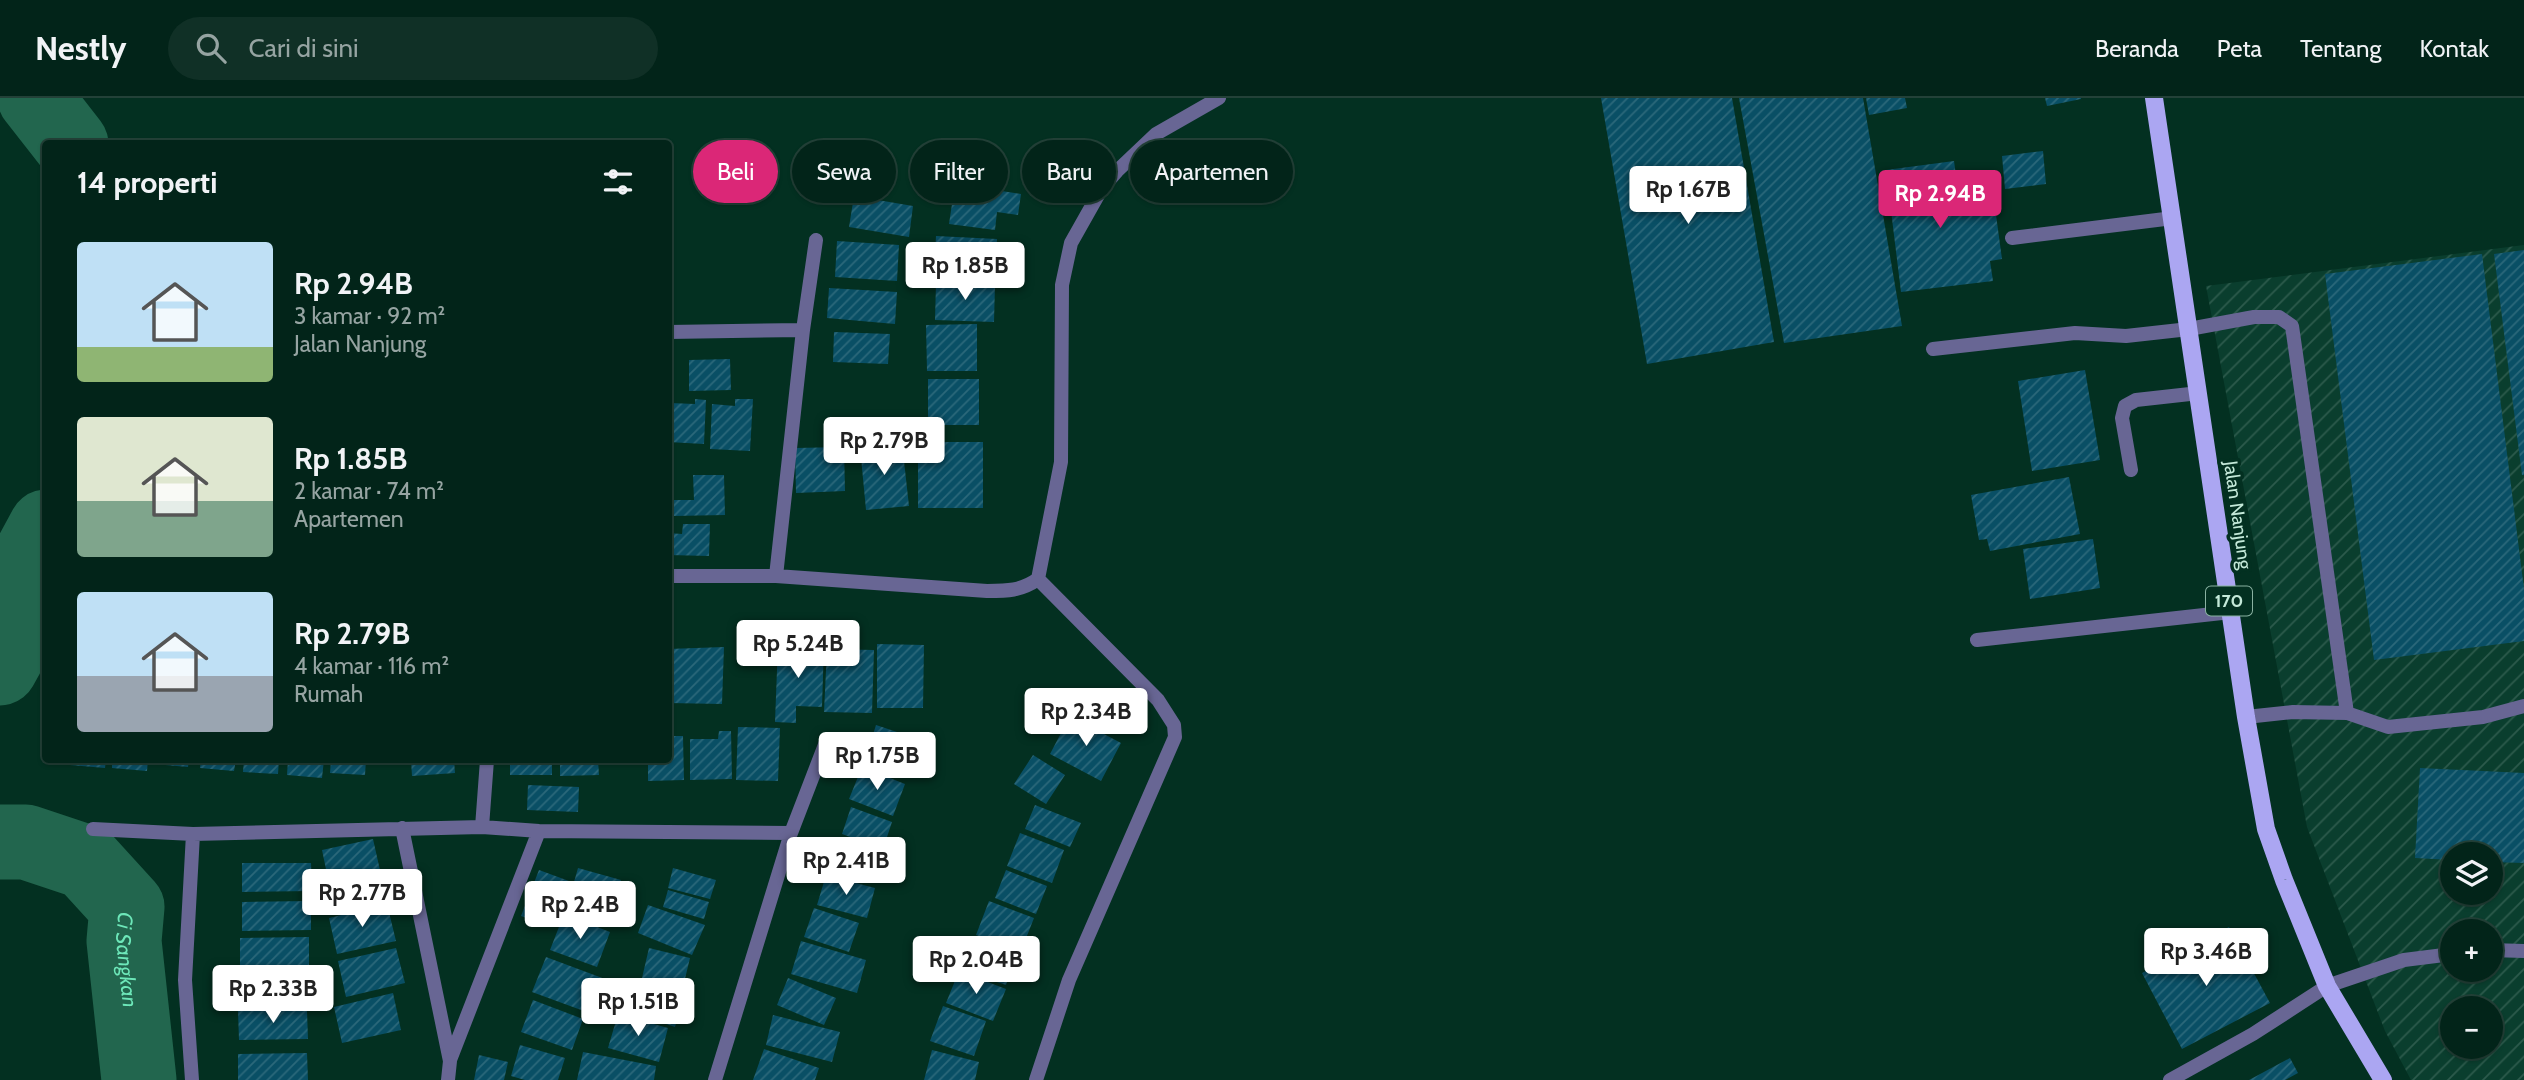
<!DOCTYPE html>
<html lang="id">
<head>
<meta charset="utf-8">
<style>
  :root { --surface:#022419; --page:#103026; --text:#f1f3f6; --muted:#96a4a2; --line:#234138; --accent:#db2777 }
  body { margin:0; font-family:Cabin,sans-serif; background:var(--page); color:var(--text); height:100vh; display:flex; flex-direction:column; font-size:26px; white-space:nowrap }
  * { box-sizing:border-box; margin:0 }
  p { font-size:23px; color:var(--muted) }
  .icon { flex:none; width:38px; height:38px; fill:none; stroke:currentColor; stroke-width:2; stroke-linecap:round; stroke-linejoin:round }
  .map { position:relative; flex:1; overflow:hidden }
  .panel { position:absolute; left:42px; top:42px; width:630px; height:623px; display:flex; flex-direction:column; background:var(--surface); border-radius:7px; box-shadow:0 2px 5px #0004,0 0 0 2px var(--line) }
  .panel>* { flex:none }
  .banner { position:absolute; left:693px; top:42px; width:665px; height:63px; display:flex; gap:14px }
  .buttons { position:absolute; left:2440px; top:744px; display:grid; gap:14px }
  .buttons a { display:grid; place-items:center; width:63px; height:63px; border-radius:50%; background:var(--surface); box-shadow:0 2px 5px #0004,0 0 0 2px var(--line); font-size:35px }
  .price { position:absolute; translate:-50% -60px; padding:0 16px; border-radius:7px; background:#fff; color:#222; font-size:23px; line-height:46px; filter:drop-shadow(0 2px 4px #0008) }
  .price::after { content:''; position:absolute; left:50%; top:42px; width:21px; height:16px; margin-left:-10px; background:inherit; clip-path:polygon(0 0,100% 0,50% 100%) }
  .price.active { background:var(--accent); color:#fff }
  ul { padding:0; list-style:none }
  li { display:flex; align-items:center; gap:21px; height:175px; padding:0 35px }
  li span { display:grid; place-items:center; flex:none; width:196px; height:140px; border-radius:7px; color:#555 }
  li>.icon { margin-inline-start:auto }
  span .icon { width:84px; height:84px; fill:#fffc; stroke-width:1 }
  li b { font-size:30px }
  h2 { display:flex; justify-content:space-between; align-items:center; height:84px; padding:0 35px; font-size:30px }
  .chip { padding:0 24px; border-radius:32px; background:var(--surface); box-shadow:0 2px 5px #0004,0 0 0 2px var(--line); font-size:24px; line-height:63px }
  .chip.active { background:var(--accent); color:#fff }
  header { display:flex; align-items:center; gap:42px; box-sizing:border-box; height:98px; padding:0 35px; background:var(--surface); border-bottom:2px solid var(--line) }
  header strong { font-size:33px }
  nav { display:flex; gap:38px; margin-inline-start:auto; font-size:24px }
  .search { width:490px; height:63px; background:var(--page); display:flex; align-items:center; gap:18px; box-sizing:border-box; padding:0 24px; border-radius:38px; color:var(--muted); font-size:26px }
  .map>svg:first-child { display:block }
</style>
</head>
<body>
<header>
<strong>Nestly</strong>
<div class="search"><svg class="icon" aria-label="search" viewBox="0 0 24 24"><circle cx="10" cy="10" r="6"/><path d="M15 15l6 6"/></svg>Cari di sini</div>
<nav><a>Beranda</a><a>Peta</a><a>Tentang</a><a>Kontak</a></nav>
</header>
<div class="map">
<svg width="2524" height="982" viewBox="0 0 2524 982">
  <defs>
    <pattern id="industrial-furrows" width="10" height="10" patternUnits="userSpaceOnUse" patternTransform="scale(1.75)"><rect width="10" height="10" fill="#0a3e2e"/><path d="M-1 1l2-2M0 10L10 0M9 11l2-2" fill="none" stroke="#2c5a4c"/></pattern>
    <pattern id="building-hatch" width="6" height="6" patternUnits="userSpaceOnUse" patternTransform="scale(1.75)"><rect width="6" height="6" fill="#094f65"/><path d="M-1 1l2-2M0 6l6-6M5 7l2-2" fill="none" stroke="#2b687a"/></pattern>
  </defs>
  <rect width="100%" height="100%" fill="#033021"/>
  <path fill="url(#industrial-furrows)" fill-rule="evenodd" d="M2524 147V982H2411L2385 933 2307 729 2206 188ZM2452 756H2490V794H2452ZM2452 833H2490V872H2452ZM2452 910H2490V948H2452Z"/>
  <g fill="none" stroke-linecap="round" stroke-linejoin="round">
    <g stroke="#22664e" stroke-width="75">
      <path d="M35 0 71 46"/>
      <path d="M0 570 10 552 19 479 46 429"/>
      <path id="s1" d="M0 744H26L86 764 127 809 124 843 139 982"/>
    </g>
  </g>
  <path fill="url(#building-hatch)" d="M1601 0H1732L1774 244 1647 266Z
    M1739 0H1863L1902 228 1784 245Z
    M1866 0H1905L1907 10 1869 17Z
    M2045 0H2081V1L2047 8Z
    M2043 53 2046 86 2005 91 2002 58Z
    M1954 63 1960 106 1994 102 2002 161 1990 163 1993 183 1901 194 1886 72Z
    M955 86 1021 96 1018 117 997 114 995 132 949 126Z
    M854 98 913 108 909 139 849 129Z
    M936 138 997 141 995 178 934 175Z
    M837 143 899 147 897 183 835 179Z
    M2524 152V377H2522L2494 156Z
    M2482 156 2524 491V543L2374 562 2325 176Z
    M936 185 995 187 994 224 935 222Z
    M829 190 897 194 895 226 827 220Z
    M977 226V273H927L926 227Z
    M834 234 890 236 888 266 833 264Z
    M730 261 731 292 689 293V262Z
    M2085 272 2100 362 2032 373 2018 283Z
    M928 281H979V327H928Z
    M695 301 706 302 704 346 668 344 670 305 695 306Z
    M735 301H753L750 353 710 351 712 306 735 308Z
    M935 344H983V410H918V357H935Z
    M902 345 909 408 866 412 860 349Z
    M844 349 845 393 796 395 795 350Z
    M693 377H724L725 417 674 418V402H694Z
    M2069 379 2080 436 1990 453 1987 441 1979 442 1971 397Z
    M683 426H710L709 458 668 457V435L682 436Z
    M2093 441 2100 490 2030 501 2023 451Z
    M778 546 824 547 822 609 796 608V625L775 624Z
    M877 546 924 547 923 610H877Z
    M724 549 722 606 668 605V551Z
    M827 551 874 552 872 615 824 614Z
    M1070 618 1121 645 1101 683 1050 656Z
    M876 627 924 643 912 680 864 665Z
    M738 629 780 630 778 683 736 682Z
    M719 633H731L732 681 690 682V641H718Z
    M668 638H683L684 682 648 683V662H668Z
    M1033 657 1065 677 1046 706 1014 686Z
    M71 662H106L105 670 70 667Z
    M112 662H148L147 673 112 670Z
    M154 662H189L188 669 154 666Z
    M201 662H236L234 673 200 670Z
    M244 662H279L278 676 243 674Z
    M288 662H324L322 680 287 677Z
    M331 662H366L365 677 330 675Z
    M411 662H454L455 675 412 678Z
    M510 662H552V677H510Z
    M560 662H598L599 677 560 678Z
    M862 669 905 686 893 718 849 701Z
    M2420 670 2524 675V765L2490 764V756H2452V762L2415 760Z
    M528 687 579 689 578 714 527 712Z
    M1035 707 1081 725 1070 749 1025 731Z
    M851 709 892 724 883 751 842 736Z
    M1020 735 1064 752 1052 785 1007 768Z
    M373 741 386 799 334 810 322 752Z
    M842 742 883 756 873 784 832 771Z
    M242 765H311L312 793 242 794Z
    M578 770 621 782 608 825 566 812Z
    M673 770 716 782 710 801 668 790Z
    M539 772 569 783 551 829 521 818Z
    M1006 772 1047 788 1036 816 995 800Z
    M826 777 875 790 867 820 817 807Z
    M668 792 709 804 704 821 663 809Z
    M311 803V832L242 833V804Z
    M989 803 1034 820 1021 853 976 837Z
    M387 806 396 843 337 856 329 820Z
    M648 807 705 827 692 857 638 835Z
    M814 810 859 825 849 854 804 839Z
    M564 816 610 834 597 869 550 852Z
    M2229 829 2270 905 2182 951 2142 875Z
    M309 839V868L240 869V840Z
    M975 842 1017 857 1006 887 964 873Z
    M801 843 866 862 857 895 791 876Z
    M396 850 405 885 346 899 338 863Z
    M649 850 690 860 683 889 642 880Z
    M546 859 605 881 592 916 532 894Z
    M959 873 1006 891 993 923 946 905Z
    M309 875 308 905H239V876Z
    M788 880 836 900 824 927 777 907Z
    M635 883 684 898 675 929 625 912Z
    M393 895 401 932 342 945 334 909Z
    M533 902 583 921 572 952 521 934Z
    M943 908 986 923 974 958 930 943Z
    M238 913H307L308 941 239 942Z
    M618 916 668 930 659 964 608 950Z
    M773 917 840 934 832 964 766 947Z
    M520 947 565 960 558 982H525L511 978Z
    M764 951 819 970 815 982H753Z
    M932 952 979 964 975 982H924Z
    M583 954 656 968 654 982H577Z
    M307 955 308 982H238V956Z
    M479 957 508 964 504 982H474Z
    M2290 960 2298 975 2285 982H2249Z"/>
  <g fill="none" stroke-linecap="round" stroke-linejoin="round">
    <path stroke="#686694" stroke-width="14" d="M2012 140 2173 120
      M2189 231 2254 219H2279L2292 228 2347 615
      M2131 372 2122 320 2125 308 2136 302 2199 295
      M1977 542 2231 514
      M2246 619 2293 614 2347 615 2388 629 2483 619 2524 608
      M2490 852 2524 853
      M2327 888 2404 862 2452 856"/>
    <path stroke="#686694" stroke-width="14" d="M668 234 803 232
      M1933 251 2075 235 2126 238 2189 231
      M668 478H776L987 493C1007 493 1021 493 1038 481L1061 364 1062 187 1071 145 1102 90 1117 73 1156 36 1219 0
      M776 478 803 232 816 142
      M482 729 487 662
      M402 730 450 963 448 982
      M93 731 193 736 482 729 539 733 791 735
      M450 962 539 733
      M192 982 185 882 193 736
      M715 982 791 735 826 644
      M1036 982 1069 882 1175 639 1174 627 1158 602 1038 481
      M2170 982 2253 936 2327 888"/>
    <path stroke="#aba6f2" stroke-width="18" d="M2154 0 2246 619 2266 731 2284 782 2327 888 2383 982"/>
  </g>
  <g text-anchor="middle" dominant-baseline="central" stroke-width="7" stroke-linejoin="round" paint-order="stroke">
    <rect fill="#033021" stroke="#8ab2a2" stroke-width="2" x="2206" y="488.5" width="46" height="29" rx="5"/>
    <g font-size="18" font-weight="bold" fill="#c4e9d9">
      <text x="2229" y="503">170</text>
    </g>
    <g font-size="19" fill="#c4e9d9" stroke="#033021">
      <text transform="translate(2238 417) rotate(82)">Jalan Nanjung</text>
    </g>
    <g font-size="21" font-style="italic" fill="#6de7b9" stroke="#033021">
      <text stroke="none"><textPath href="#s1" startOffset="203">Ci Sangkan</textPath></text>
    </g>
  </g>
</svg>
<div class="buttons">
<a><svg class="icon" aria-label="layers" viewBox="0 0 24 24"><path d="M12 4l9 5-9 5-9-5zM3 14l9 5 9-5"/></svg></a>
<a>+</a>
<a>−</a>
</div>
<b class="price" style="left:1688px;top:128px">Rp 1.67B</b>
<b class="price active" style="left:1940px;top:132px">Rp 2.94B</b>
<b class="price" style="left:965px;top:204px">Rp 1.85B</b>
<b class="price" style="left:884px;top:379px">Rp 2.79B</b>
<b class="price" style="left:798px;top:582px">Rp 5.24B</b>
<b class="price" style="left:1086px;top:650px">Rp 2.34B</b>
<b class="price" style="left:877px;top:694px">Rp 1.75B</b>
<b class="price" style="left:846px;top:799px">Rp 2.41B</b>
<b class="price" style="left:362px;top:831px">Rp 2.77B</b>
<b class="price" style="left:580px;top:843px">Rp 2.4B</b>
<b class="price" style="left:2206px;top:890px">Rp 3.46B</b>
<b class="price" style="left:976px;top:898px">Rp 2.04B</b>
<b class="price" style="left:273px;top:927px">Rp 2.33B</b>
<b class="price" style="left:638px;top:940px">Rp 1.51B</b>
<div class="banner">
<a class="chip active">Beli</a>
<a class="chip">Sewa</a>
<a class="chip">Filter</a>
<a class="chip">Baru</a>
<a class="chip">Apartemen</a>
</div>
<section class="panel">
<h2>14 properti<svg class="icon" aria-label="filters" viewBox="0 0 24 24"><path d="M4 7h16M4 17h16"/><circle cx="9" cy="7" r="2"/><circle cx="15" cy="17" r="2"/></svg></h2>
<ul>
<li><span style="background:linear-gradient(#bfe0f5 75%,#8fb573 0)"><svg class="icon" aria-label="home" viewBox="0 0 24 24"><path d="M3 11l9-7 9 7M6 9v11h12V9"/></svg></span><div><b>Rp 2.94B</b><p>3 kamar · 92 m²</p><p>Jalan Nanjung</p></div></li>
<li><span style="background:linear-gradient(#dfe7d0 60%,#7fa58c 0)"><svg class="icon" aria-label="home" viewBox="0 0 24 24"><path d="M3 11l9-7 9 7M6 9v11h12V9"/></svg></span><div><b>Rp 1.85B</b><p>2 kamar · 74 m²</p><p>Apartemen</p></div></li>
<li><span style="background:linear-gradient(#bfe0f5 60%,#9aa5b1 0)"><svg class="icon" aria-label="home" viewBox="0 0 24 24"><path d="M3 11l9-7 9 7M6 9v11h12V9"/></svg></span><div><b>Rp 2.79B</b><p>4 kamar · 116 m²</p><p>Rumah</p></div></li>
</ul>
</section>
</div>
</body>
</html>
